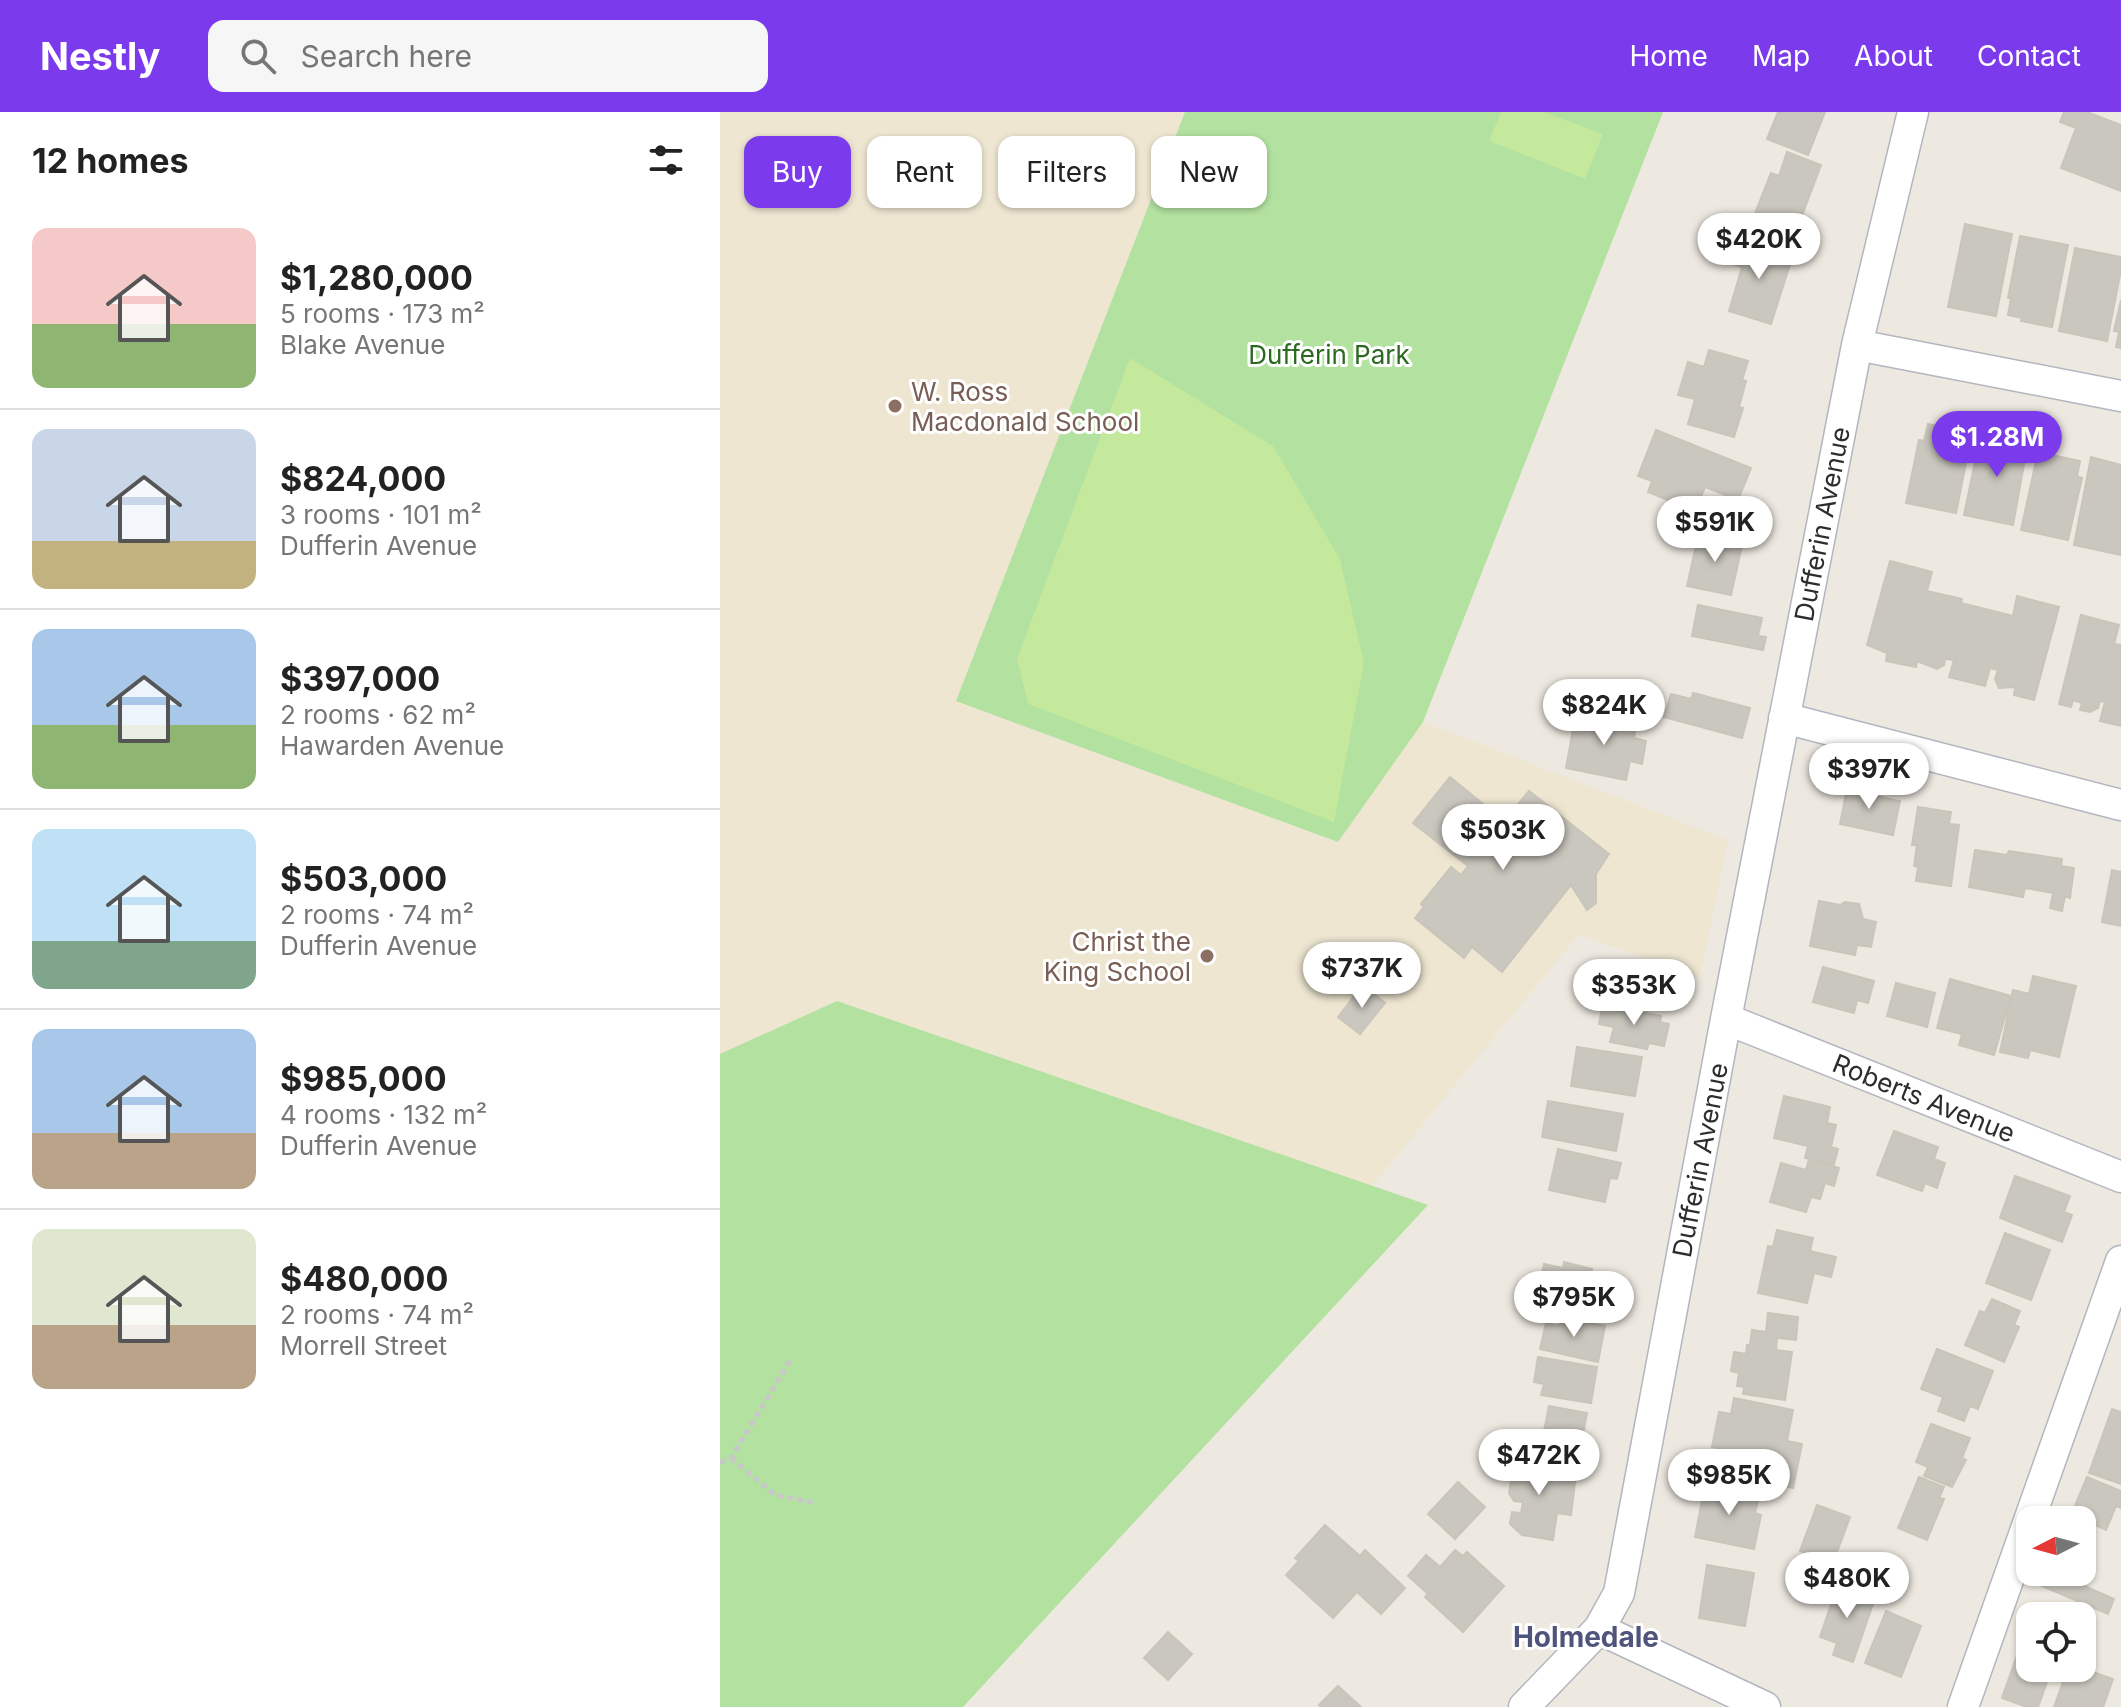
<!DOCTYPE html>
<html lang="en">
<head>
<meta charset="utf-8">
<style>
  :root { --surface:#fff; --page:#f6f6f6; --text:#222; --muted:#767676; --line:#e0e0e0; --accent:#7c3aed }
  body { margin:0; font-family:Inter,sans-serif; background:var(--page); color:var(--text); height:100vh; display:flex; flex-direction:column; font-size:30px; white-space:nowrap }
  * { box-sizing:border-box; margin:0 }
  p { font-size:26px; color:var(--muted) }
  .icon { flex:none; width:44px; height:44px; fill:none; stroke:currentColor; stroke-width:2; stroke-linecap:round; stroke-linejoin:round }
  .map { position:relative; flex:1; overflow:hidden }
  .side { display:flex; flex-direction:column; background:var(--surface); width:720px }
  .side>* { flex:none }
  .hud { position:absolute; left:24px; top:24px; width:760px; height:72px; display:flex; gap:16px }
  .needle { width:52px; rotate:264deg }
  .fabs { position:absolute; left:1296px; top:1394px; display:grid; gap:16px }
  .fabs a { display:grid; place-items:center; width:80px; height:80px; border-radius:16px; background:var(--surface); box-shadow:0 2px 6px #0004; font-size:40px }
  .price { position:absolute; translate:-50% -68px; padding:0 18px; border-radius:28px; background:#fff; color:#222; font-size:26px; line-height:52px; filter:drop-shadow(0 2px 4px #0008) }
  .price::after { content:''; position:absolute; left:50%; top:48px; width:24px; height:18px; margin-left:-12px; background:inherit; clip-path:polygon(0 0,100% 0,50% 100%) }
  .price.current { background:var(--accent); color:#fff }
  ul { padding:0; list-style:none }
  li { display:flex; align-items:center; gap:24px; height:200px; padding:0 32px }
  li+li { border-top:2px solid var(--line) }
  li span { display:grid; place-items:center; flex:none; width:224px; height:160px; border-radius:16px; color:#555 }
  li>.icon { margin-inline-start:auto }
  span .icon { width:96px; height:96px; fill:#fffc; stroke-width:1 }
  li b { font-size:34px }
  h2 { display:flex; justify-content:space-between; align-items:center; height:96px; padding:0 32px; font-size:34px }
  .pill { padding:0 28px; border-radius:16px; background:var(--surface); box-shadow:0 2px 6px #0004; font-size:28px; line-height:72px }
  .pill.current { background:var(--accent); color:#fff }
  header { display:flex; align-items:center; gap:48px; box-sizing:border-box; height:112px; padding:0 40px; background:var(--accent); color:#fff }
  header strong { font-size:38px }
  nav { display:flex; gap:44px; margin-inline-start:auto; font-size:28px }
  .search { width:560px; height:72px; background:var(--page); display:flex; align-items:center; gap:20px; box-sizing:border-box; padding:0 28px; border-radius:16px; color:var(--muted); font-size:30px }
  main { display:flex; flex:1; min-height:0 }
  .map>svg:first-child { display:block }
</style>
</head>
<body>
<header>
<strong>Nestly</strong>
<div class="search"><svg class="icon" aria-label="search" viewBox="0 0 24 24"><circle cx="10" cy="10" r="6"/><path d="M15 15l6 6"/></svg>Search here</div>
<nav><a>Home</a><a>Map</a><a>About</a><a>Contact</a></nav>
</header>
<main>
<section class="side">
<h2>12 homes<svg class="icon" aria-label="filters" viewBox="0 0 24 24"><path d="M4 7h16M4 17h16"/><circle cx="9" cy="7" r="2"/><circle cx="15" cy="17" r="2"/></svg></h2>
<ul>
<li><span style="background:linear-gradient(#f6c9c9 60%,#8fb573 0)"><svg class="icon" aria-label="home" viewBox="0 0 24 24"><path d="M3 11l9-7 9 7M6 9v11h12V9"/></svg></span><div><b>$1,280,000</b><p>5 rooms · 173 m²</p><p>Blake Avenue</p></div></li>
<li><span style="background:linear-gradient(#c9d6e8 70%,#c2b280 0)"><svg class="icon" aria-label="home" viewBox="0 0 24 24"><path d="M3 11l9-7 9 7M6 9v11h12V9"/></svg></span><div><b>$824,000</b><p>3 rooms · 101 m²</p><p>Dufferin Avenue</p></div></li>
<li><span style="background:linear-gradient(#a9c7e8 60%,#8fb573 0)"><svg class="icon" aria-label="home" viewBox="0 0 24 24"><path d="M3 11l9-7 9 7M6 9v11h12V9"/></svg></span><div><b>$397,000</b><p>2 rooms · 62 m²</p><p>Hawarden Avenue</p></div></li>
<li><span style="background:linear-gradient(#bfe0f5 70%,#7fa58c 0)"><svg class="icon" aria-label="home" viewBox="0 0 24 24"><path d="M3 11l9-7 9 7M6 9v11h12V9"/></svg></span><div><b>$503,000</b><p>2 rooms · 74 m²</p><p>Dufferin Avenue</p></div></li>
<li><span style="background:linear-gradient(#a9c7e8 65%,#b9a48a 0)"><svg class="icon" aria-label="home" viewBox="0 0 24 24"><path d="M3 11l9-7 9 7M6 9v11h12V9"/></svg></span><div><b>$985,000</b><p>4 rooms · 132 m²</p><p>Dufferin Avenue</p></div></li>
<li><span style="background:linear-gradient(#dfe7d0 60%,#b9a48a 0)"><svg class="icon" aria-label="home" viewBox="0 0 24 24"><path d="M3 11l9-7 9 7M6 9v11h12V9"/></svg></span><div><b>$480,000</b><p>2 rooms · 74 m²</p><p>Morrell Street</p></div></li>
</ul>
</section>
<div class="map">
<svg width="1401" height="1595" viewBox="0 0 1401 1595">
  <rect width="100%" height="100%" fill="#eee9e0"/>
  <path fill="#eee6d1" d="M0 0H465L236 589 617 730 703 610 1008 728 980 867 859 822 652 1074 117 889 0 942Z"/>
  <path fill="#b2e1a0" d="M465 0H943L703 610 618 730 236 589Z
    M117 889 708 1093 243 1595H0V942Z"/>
  <path fill="#c4e89c" d="M781 0H824L883 22 865 67 769 29Z
    M410 246 553 334 620 447 644 551 614 710 308 592 297 547Z"/>
  <path fill="#cac7be" stroke="#c9c5ba" stroke-width="2" d="M1058 0H1105L1088 43 1047 27Z
    M1344 0H1367L1401 13V79L1341 56 1356 16 1340 10Z
    M1067 40 1101 53 1072 130 1030 114 1051 61 1059 64Z
    M1245 112 1292 122 1276 204 1228 195Z
    M1300 124 1348 133 1332 215 1301 209 1302 206 1288 203 1291 186H1288Z
    M1031 130 1073 143 1051 212 1009 199 1022 155 1009 151 1014 134 1028 138Z
    M1355 136 1401 145V158L1387 229 1339 219Z
    M1401 188V236L1396 235 1399 220 1394 219Z
    M989 238 1028 249 1022 268 1026 269 1019 295 1023 296 1014 325 968 312 975 287 958 283 968 250 984 255Z
    M1208 312 1252 321 1236 401 1186 391 1199 328 1204 329Z
    M936 318 1031 356 1018 388 985 375 975 399 928 380 932 369 918 364Z
    M1263 321 1308 330 1293 413 1244 403 1256 345H1259Z
    M1318 340 1360 349 1357 364 1362 366 1348 428 1301 418Z
    M1371 345 1401 353V443L1354 433Z
    M979 420 1023 429 1011 483 967 474Z
    M1170 449 1212 460 1207 479 1242 487 1241 491 1293 504 1297 484 1339 495 1314 588 1294 583 1295 575 1279 576 1275 567 1278 558 1270 556 1265 574 1229 565 1234 548 1225 547 1224 553 1217 557 1197 549 1196 555 1166 549 1167 541 1147 533Z
    M978 493 1042 506 1038 524 1046 525 1043 538 972 524Z
    M1361 503 1399 513 1394 532 1401 533V614L1380 609 1385 590 1380 589 1378 596 1370 600 1360 598 1362 591 1353 588 1351 595 1339 592Z
    M973 581 1030 596 1022 626 944 605 951 582 971 587Z
    M856 601 916 612 914 626 926 629 922 652 910 649 906 668 846 656Z
    M730 665 784 709 809 679 889 742 876 762V791L867 798 851 773 782 860 752 835 744 846 695 806 704 795 701 792 731 755 741 763 748 754 693 711Z
    M1128 671 1142 674 1140 681 1180 689 1173 723 1120 712Z
    M1198 695 1231 700 1229 712 1239 713 1231 774 1196 769 1198 755 1194 754 1197 733H1192Z
    M1255 738 1287 743 1289 739 1342 747 1341 754 1354 756 1350 786 1345 784 1342 799 1330 796 1333 781 1305 776 1303 785 1249 775Z
    M1392 758 1401 760V814L1382 810Z
    M1099 789 1120 793 1125 790 1139 792 1143 807 1156 810 1151 835 1137 833 1135 843 1090 834Z
    M1103 855 1154 869 1148 891 1137 888 1134 901 1093 890Z
    M1313 864 1356 874 1339 945 1310 938 1308 946 1280 940 1293 878 1309 882Z
    M1230 867 1291 884 1274 943 1239 933 1242 922 1217 916Z
    M1176 871 1215 881 1207 915 1167 904Z
    M643 873 665 891 640 922 618 905Z
    M883 892 941 904 940 910 949 912 944 934 929 931 927 937 890 930 894 915 879 912Z
    M857 935 922 945 915 984 851 974Z
    M1064 984 1110 995 1107 1011 1116 1013 1111 1035 1118 1037 1114 1052 1085 1046 1088 1034 1054 1026Z
    M828 989 903 1002 896 1039 822 1025Z
    M1174 1019 1218 1035 1214 1047 1225 1051 1217 1076 1205 1071 1202 1079 1157 1063Z
    M838 1037 901 1051 897 1067 890 1066 885 1090 829 1078Z
    M1089 1047 1119 1056 1114 1074 1105 1071 1100 1087 1091 1085 1086 1100 1050 1090 1061 1051 1086 1058Z
    M1295 1064 1350 1084 1344 1100 1352 1103 1342 1130 1280 1106Z
    M1057 1118 1093 1126 1090 1139 1116 1145 1111 1165 1094 1161 1087 1191 1038 1181 1048 1134 1053 1135Z
    M1285 1121 1330 1138 1311 1188 1266 1171Z
    M844 1150 872 1157 861 1207 799 1193 803 1174 819 1177 824 1152 843 1156Z
    M1272 1187 1300 1199 1294 1213 1299 1215 1284 1250 1245 1233 1260 1199 1265 1201Z
    M1048 1201 1078 1205 1076 1228 1057 1226 1056 1238 1072 1240 1065 1288 1023 1282 1024 1275 1017 1274 1019 1261 1011 1259 1014 1240 1026 1242 1027 1233H1030L1032 1218 1046 1220Z
    M841 1205 885 1214 878 1250 820 1237 826 1211 839 1214Z
    M1217 1237 1273 1259 1258 1297 1250 1294 1244 1309 1218 1299 1223 1285 1201 1277Z
    M818 1245 877 1255 871 1291 821 1283 824 1272 814 1270Z
    M1014 1286 1073 1298 1067 1329 1082 1332 1073 1376 1040 1369 1044 1345 992 1335 999 1300 1011 1302Z
    M829 1294 867 1301 858 1348 820 1340Z
    M1392 1297 1401 1300V1372L1369 1361Z
    M1211 1312 1250 1326 1242 1346 1246 1348 1232 1375 1204 1364 1208 1355 1196 1350Z
    M796 1340 817 1342 815 1356 856 1362 851 1403 837 1401 833 1428 802 1423 790 1412 792 1400 801 1401 803 1390 794 1389 789 1381Z
    M1199 1365 1224 1375 1219 1386 1224 1387 1207 1428 1178 1416Z
    M1367 1365 1401 1379V1396L1396 1394 1386 1418 1373 1412 1368 1424 1362 1421V1408H1349Z
    M738 1370 765 1395 735 1427 708 1402Z
    M985 1373 1039 1384 1035 1401 1041 1403 1034 1437 975 1425Z
    M1097 1393 1130 1405 1113 1451 1080 1439Z
    M605 1413 640 1444 645 1438 685 1476 661 1502 637 1480 613 1506 566 1463 579 1449 575 1446Z
    M735 1438 743 1444 747 1440 784 1474 743 1520 705 1485 708 1482 688 1464 706 1443 720 1455Z
    M1362 1450 1368 1453 1360 1472 1394 1487 1388 1502 1317 1472 1322 1460H1362Z
    M987 1453 1034 1461 1025 1514 979 1506Z
    M1119 1469 1144 1478 1142 1485 1154 1489 1133 1550 1113 1543 1117 1531 1100 1525Z
    M1166 1499 1201 1514 1181 1565 1145 1551Z
    M448 1520 472 1542 448 1568 424 1546Z
    M1304 1524 1310 1527V1556H1332L1318 1595H1307L1282 1586Z
    M1348 1556H1362L1393 1567 1383 1595H1334Z
    M618 1574 641 1595H601L599 1593Z"/>
  <g fill="none" stroke-linecap="round" stroke-linejoin="round">
    <g stroke="#b3b6bf" stroke-width="33">
      <path id="minor" d="M1137 233 1401 284
        M1064 606 1401 693
        M1006 907 1401 1065
        M879 1517 1045 1595
        M804 1595 879 1517 899 1481 1006 907 1137 233 1193 0
        M1243 1595 1401 1149"/>
    </g>
    <path stroke="#c8c8c8" stroke-width="5" stroke-dasharray="6 4" stroke-linecap="butt" d="M11 1346 55 1383 96 1391
      M0 1351 11 1346 71 1247"/>
    <use href="#minor" stroke="#fff" stroke-width="30"/>
  </g>
  <g fill="#8d6e63" stroke="#fff" stroke-width="3">
    <circle cx="175" cy="294" r="8"/>
    <circle cx="487" cy="844" r="8"/>
  </g>
  <g text-anchor="middle" dominant-baseline="central" stroke-width="6" stroke-linejoin="round" paint-order="stroke">
    <g font-size="26" fill="#2a691e" stroke="#fff">
      <text x="609" y="242">Dufferin Park</text>
    </g>
    <g font-size="26" fill="#785e54" stroke="#fff" text-anchor="start">
      <text x="191" y="279">W. Ross<tspan x="191" dy="30">Macdonald School</tspan></text>
      <text x="471" y="829" text-anchor="end">Christ the<tspan x="471" dy="30">King School</tspan></text>
    </g>
    <g font-size="26" fill="#2d2d2d" stroke="#fff">
      <text transform="translate(1102 412) rotate(-79)">Dufferin Avenue</text>
      <text transform="translate(1204 986) rotate(22)">Roberts Avenue</text>
      <text transform="translate(980 1048) rotate(-79)">Dufferin Avenue</text>
    </g>
    <g font-size="28" font-weight="bold" fill="#4f547c" stroke="#fff">
      <text x="866" y="1525">Holmedale</text>
    </g>
  </g>
</svg>
<div class="fabs">
<a><svg class="needle" viewBox="-14 -14 28 28"><path d="M0-13l5 13h-10z" fill="#e53935"/><path d="M0 13l5-13h-10z" fill="#767676"/></svg></a>
<a><svg class="icon" aria-label="locate" viewBox="0 0 24 24"><circle cx="12" cy="12" r="6"/><path d="M12 2v4M12 18v4M2 12h4M18 12h4"/></svg></a>
</div>
<b class="price" style="left:1039px;top:169px">$420K</b>
<b class="price current" style="left:1277px;top:367px">$1.28M</b>
<b class="price" style="left:995px;top:452px">$591K</b>
<b class="price" style="left:884px;top:635px">$824K</b>
<b class="price" style="left:1149px;top:699px">$397K</b>
<b class="price" style="left:783px;top:760px">$503K</b>
<b class="price" style="left:642px;top:898px">$737K</b>
<b class="price" style="left:914px;top:915px">$353K</b>
<b class="price" style="left:854px;top:1227px">$795K</b>
<b class="price" style="left:819px;top:1385px">$472K</b>
<b class="price" style="left:1009px;top:1405px">$985K</b>
<b class="price" style="left:1127px;top:1508px">$480K</b>
<div class="hud">
<a class="pill current">Buy</a>
<a class="pill">Rent</a>
<a class="pill">Filters</a>
<a class="pill">New</a>
</div>
</div>
</main>
</body>
</html>
